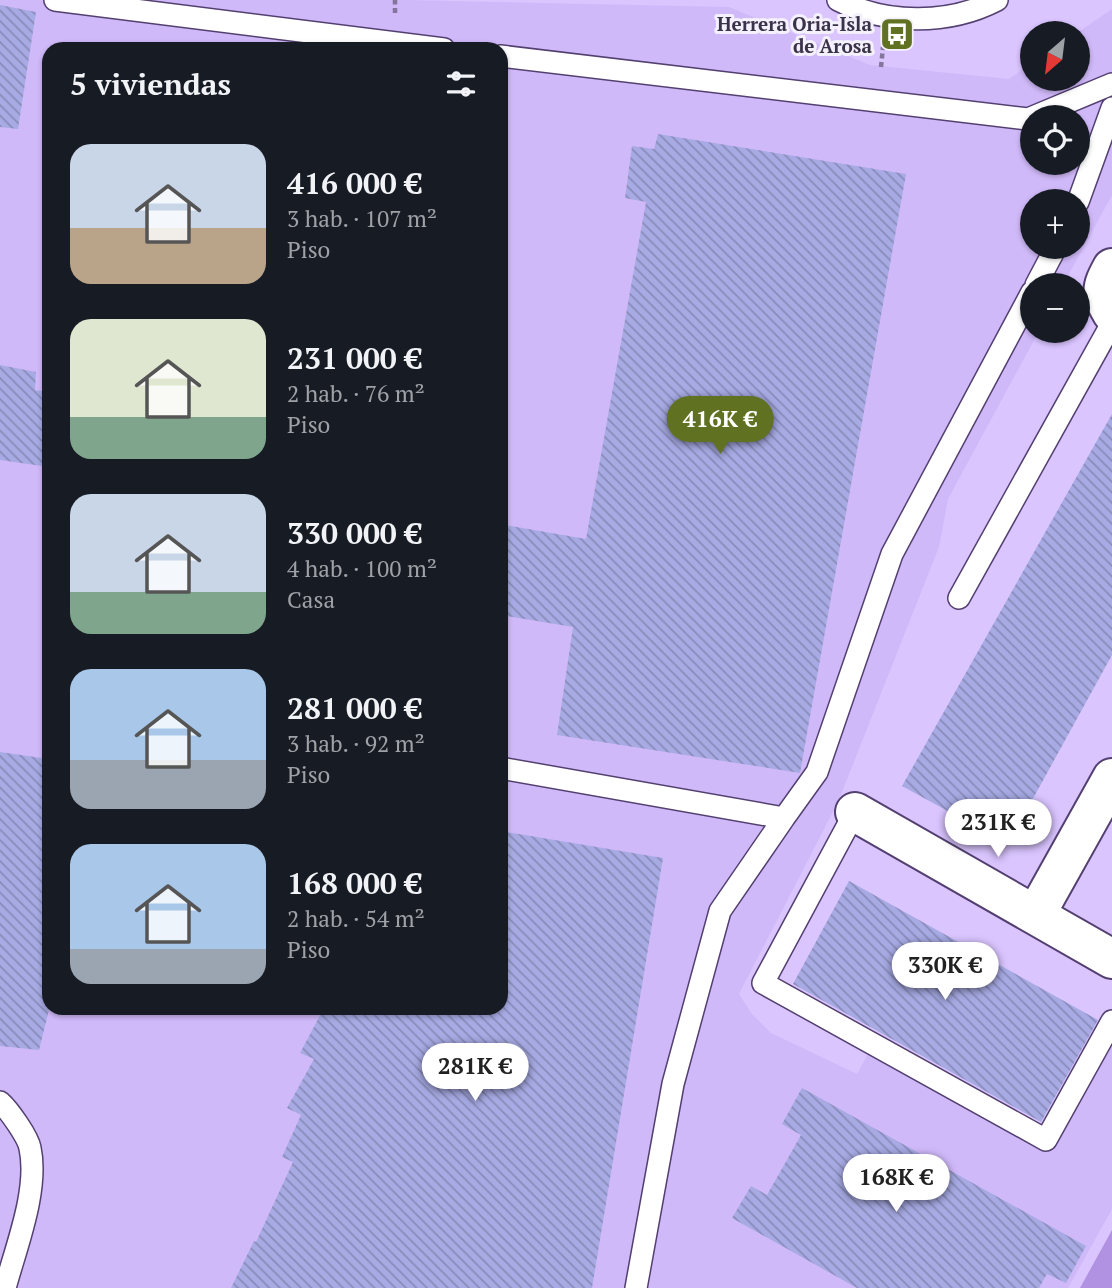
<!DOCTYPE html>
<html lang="es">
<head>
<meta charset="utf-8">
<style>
  :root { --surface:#171b24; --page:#242831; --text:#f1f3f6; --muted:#9ea1a6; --accent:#607221 }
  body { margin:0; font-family:"PT Serif",serif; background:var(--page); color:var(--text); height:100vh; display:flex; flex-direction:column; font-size:26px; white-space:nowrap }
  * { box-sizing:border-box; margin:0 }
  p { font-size:23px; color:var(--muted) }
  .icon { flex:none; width:38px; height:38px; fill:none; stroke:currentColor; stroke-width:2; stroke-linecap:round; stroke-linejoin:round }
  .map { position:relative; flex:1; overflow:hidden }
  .sheet { position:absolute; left:42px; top:42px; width:466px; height:973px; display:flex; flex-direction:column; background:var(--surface); border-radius:21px; box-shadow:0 2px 5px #0004 }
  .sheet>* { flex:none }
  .needle { width:46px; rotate:208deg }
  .tools { position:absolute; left:1020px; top:21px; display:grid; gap:14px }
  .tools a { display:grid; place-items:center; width:70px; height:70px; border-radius:50%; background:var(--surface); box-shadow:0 2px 5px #0004; font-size:35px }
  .price { position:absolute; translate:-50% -60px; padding:0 16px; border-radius:24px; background:#fff; color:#222; font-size:23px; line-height:46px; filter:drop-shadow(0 2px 4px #0008) }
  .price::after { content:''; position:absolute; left:50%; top:42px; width:21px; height:16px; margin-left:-10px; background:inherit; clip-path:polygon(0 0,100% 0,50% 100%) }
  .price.active { background:var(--accent); color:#fff }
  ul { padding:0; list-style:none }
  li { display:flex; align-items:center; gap:21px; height:175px; padding:0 28px }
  li span { display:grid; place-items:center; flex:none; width:196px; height:140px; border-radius:21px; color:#555 }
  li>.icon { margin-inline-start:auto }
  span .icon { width:84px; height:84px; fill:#fffc; stroke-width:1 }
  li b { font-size:30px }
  h2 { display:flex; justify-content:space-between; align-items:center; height:84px; padding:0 28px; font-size:30px }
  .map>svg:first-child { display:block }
</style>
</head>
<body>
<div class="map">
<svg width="1112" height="1288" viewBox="0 0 1112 1288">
  <defs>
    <pattern id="building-back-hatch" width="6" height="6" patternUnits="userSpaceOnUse" patternTransform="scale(1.75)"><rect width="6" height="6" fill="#a7aae3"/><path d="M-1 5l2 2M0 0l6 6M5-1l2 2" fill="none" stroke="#898bba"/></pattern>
  </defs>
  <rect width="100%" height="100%" fill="#dac5ff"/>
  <path fill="#d0b9f9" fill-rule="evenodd" d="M0 0H406L729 7 870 65 1009 79 1032 63V79H1078L1077 33 1112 9V195L1063 285H1032V331H1039L948 499 939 547 838 802 739 994 752 1014 771 1033 857 1074 869 1052 1050 1151 1112 1040V1209L1068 1288H0ZM49 49H500V1008H49ZM1032 117H1078V163H1032ZM1032 201H1078V247H1032Z"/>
  <path fill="#b191e2" d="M1112 1230V1288H1080Z"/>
  <path fill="url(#building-back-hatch)" d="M0 5 36 12 18 129 0 127Z
    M658 134 906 174 800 773 557 735 573 627 500 615V524L586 539 646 202 625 198 632 146 654 149Z
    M0 365 36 372 35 390 49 392V467L0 460Z
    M1112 414V655L1008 844 902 786Z
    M0 752 49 759V1010L39 1050 0 1046Z
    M500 831 663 858 592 1288H231L254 1241 256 1242 293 1162 282 1157 301 1115 287 1108 314 1059 300 1053 324 1008H500Z
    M849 881 1098 1020 1041 1122 793 984Z
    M802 1088 1086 1246 1066 1283 1047 1274 1039 1288H857L732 1218 751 1186 767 1195 801 1135 782 1124Z"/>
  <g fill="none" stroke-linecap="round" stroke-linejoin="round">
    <g stroke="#534070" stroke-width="24">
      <path id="lane" d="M55 0 444 49
        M838 0C886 25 949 25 997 0
        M500 56 1028 119 1112 84
        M1078 202 1112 108
        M1036 285 1056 247
        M959 598 1112 323
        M500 768 784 818 817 772 892 554 1032 292
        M855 812 763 983 1046 1140 1112 1021
        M0 1102C9 1110 28 1137 30 1148 39 1190 16 1247 5 1288
        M636 1288 673 1084 720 911 784 818"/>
    </g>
    <g stroke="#534070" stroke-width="42">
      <path id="street" d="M1112 268C1101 288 1100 294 1112 313
        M855 812 1112 959
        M1036 914 1112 778"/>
    </g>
    <path stroke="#83759c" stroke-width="4.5" stroke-dasharray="5 3.5" stroke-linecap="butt" d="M395 13V0
      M881 67 883 47"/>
    <use href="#lane" stroke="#fff" stroke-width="21"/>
    <use href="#street" stroke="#fff" stroke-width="38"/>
  </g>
  <defs>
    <g id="bus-square" transform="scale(1.75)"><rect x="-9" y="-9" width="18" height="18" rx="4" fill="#607221" stroke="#f4f0fc"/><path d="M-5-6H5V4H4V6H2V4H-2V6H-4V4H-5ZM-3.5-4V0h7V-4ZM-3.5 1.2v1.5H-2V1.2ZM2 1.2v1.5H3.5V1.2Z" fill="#fff"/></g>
  </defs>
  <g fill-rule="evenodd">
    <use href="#bus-square" x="897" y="34"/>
  </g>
  <g text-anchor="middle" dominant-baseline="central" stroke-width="6" stroke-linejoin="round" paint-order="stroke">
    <g font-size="19" font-weight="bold" fill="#3a3248" stroke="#f4f0fc" text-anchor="end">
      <text x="872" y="23">Herrera Oria-Isla<tspan x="872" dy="22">de Arosa</tspan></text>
    </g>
  </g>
</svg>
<div class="tools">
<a><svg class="needle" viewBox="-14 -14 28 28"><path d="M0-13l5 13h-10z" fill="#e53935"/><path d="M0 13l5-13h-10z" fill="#9ea1a6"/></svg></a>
<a><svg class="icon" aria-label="locate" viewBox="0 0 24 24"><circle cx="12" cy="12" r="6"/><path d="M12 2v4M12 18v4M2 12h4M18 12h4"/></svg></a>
<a>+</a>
<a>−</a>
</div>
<b class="price active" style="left:720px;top:456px">416K €</b>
<b class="price" style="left:998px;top:859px">231K €</b>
<b class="price" style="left:945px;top:1002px">330K €</b>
<b class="price" style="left:475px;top:1103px">281K €</b>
<b class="price" style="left:896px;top:1214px">168K €</b>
<section class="sheet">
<h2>5 viviendas<svg class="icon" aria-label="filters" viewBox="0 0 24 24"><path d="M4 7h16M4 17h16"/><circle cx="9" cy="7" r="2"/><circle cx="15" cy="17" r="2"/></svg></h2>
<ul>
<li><span style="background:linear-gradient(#c9d6e8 60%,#b9a48a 0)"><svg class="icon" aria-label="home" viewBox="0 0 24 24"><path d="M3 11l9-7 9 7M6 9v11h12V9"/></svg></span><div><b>416 000 €</b><p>3 hab. · 107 m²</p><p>Piso</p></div></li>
<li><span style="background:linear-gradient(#dfe7d0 70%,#7fa58c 0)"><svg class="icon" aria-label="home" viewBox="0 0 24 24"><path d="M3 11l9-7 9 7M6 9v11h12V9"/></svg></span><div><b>231 000 €</b><p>2 hab. · 76 m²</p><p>Piso</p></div></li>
<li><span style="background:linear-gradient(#c9d6e8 70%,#7fa58c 0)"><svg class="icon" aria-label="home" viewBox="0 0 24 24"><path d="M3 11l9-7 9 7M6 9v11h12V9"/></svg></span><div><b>330 000 €</b><p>4 hab. · 100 m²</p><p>Casa</p></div></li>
<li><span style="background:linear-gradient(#a9c7e8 65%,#9aa5b1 0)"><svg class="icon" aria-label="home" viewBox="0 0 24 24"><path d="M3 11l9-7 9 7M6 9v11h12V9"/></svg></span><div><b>281 000 €</b><p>3 hab. · 92 m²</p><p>Piso</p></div></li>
<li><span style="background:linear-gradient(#a9c7e8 75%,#9aa5b1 0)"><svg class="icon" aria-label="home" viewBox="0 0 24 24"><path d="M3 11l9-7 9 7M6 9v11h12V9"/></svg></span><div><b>168 000 €</b><p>2 hab. · 54 m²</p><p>Piso</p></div></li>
</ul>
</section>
</div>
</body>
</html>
